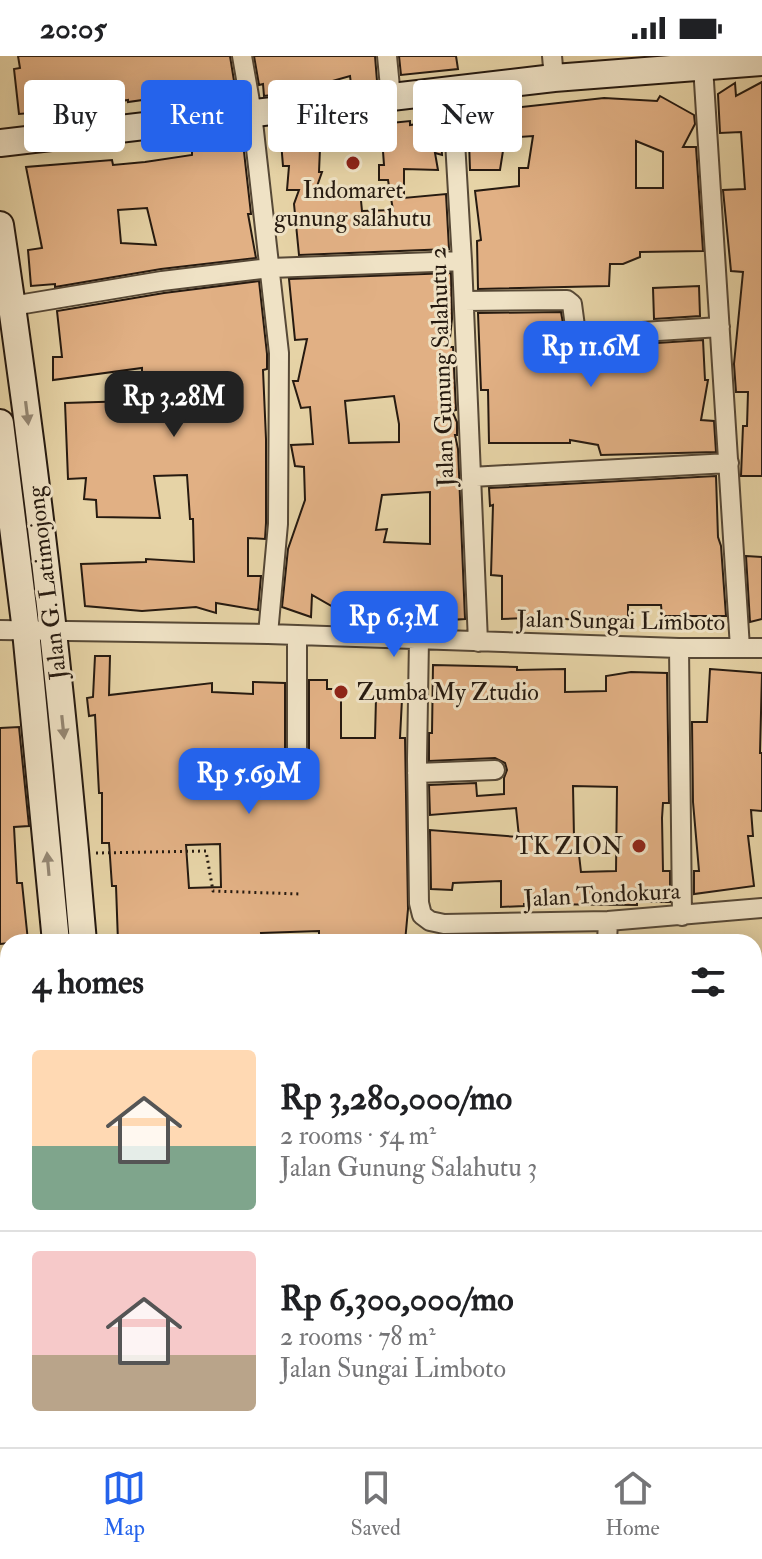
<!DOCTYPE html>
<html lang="en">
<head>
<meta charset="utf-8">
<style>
  :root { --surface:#fff; --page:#f6f6f6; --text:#202124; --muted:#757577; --line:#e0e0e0; --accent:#2563eb }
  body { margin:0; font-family:"IM FELL Double Pica",serif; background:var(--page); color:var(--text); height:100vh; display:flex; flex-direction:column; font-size:30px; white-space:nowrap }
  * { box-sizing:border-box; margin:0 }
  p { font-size:26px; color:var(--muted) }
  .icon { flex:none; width:44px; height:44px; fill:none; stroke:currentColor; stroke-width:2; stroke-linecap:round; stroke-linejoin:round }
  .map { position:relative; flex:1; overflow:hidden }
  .sheet { position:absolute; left:0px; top:878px; width:762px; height:514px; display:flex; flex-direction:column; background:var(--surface); border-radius:24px 24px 0 0; box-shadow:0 4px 20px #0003 }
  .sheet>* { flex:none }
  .top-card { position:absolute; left:24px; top:24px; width:714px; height:72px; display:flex; gap:16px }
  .price { position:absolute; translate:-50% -68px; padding:0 18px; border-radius:16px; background:var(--accent); color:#fff; font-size:26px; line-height:52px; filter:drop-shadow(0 2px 4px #0008) }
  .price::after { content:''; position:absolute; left:50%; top:48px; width:24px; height:18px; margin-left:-12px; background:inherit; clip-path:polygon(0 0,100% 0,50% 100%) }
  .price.current { background:#222; color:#fff }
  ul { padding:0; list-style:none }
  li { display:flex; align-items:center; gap:24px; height:200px; padding:0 32px }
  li+li { border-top:2px solid var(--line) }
  li span { display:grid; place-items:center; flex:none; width:224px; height:160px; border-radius:8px; color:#555 }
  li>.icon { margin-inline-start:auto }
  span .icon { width:96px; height:96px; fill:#fffc; stroke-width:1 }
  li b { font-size:34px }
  h2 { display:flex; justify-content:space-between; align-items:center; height:96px; padding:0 32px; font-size:34px }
  .chip { padding:0 28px; border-radius:8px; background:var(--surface); box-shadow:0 4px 20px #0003; font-size:28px; line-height:72px }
  .chip.current { background:var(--accent); color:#fff }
  .status { display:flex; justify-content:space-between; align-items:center; height:56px; padding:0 40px; background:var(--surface); direction:ltr }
  .status svg { height:22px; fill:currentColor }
  .tab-bar { display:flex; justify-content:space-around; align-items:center; height:112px; border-top:2px solid var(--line); background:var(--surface); font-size:22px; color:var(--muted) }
  .tab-bar a { display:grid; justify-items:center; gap:4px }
  .tab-bar .current { color:var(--accent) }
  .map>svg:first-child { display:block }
</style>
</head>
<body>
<div class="status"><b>20:05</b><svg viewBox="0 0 49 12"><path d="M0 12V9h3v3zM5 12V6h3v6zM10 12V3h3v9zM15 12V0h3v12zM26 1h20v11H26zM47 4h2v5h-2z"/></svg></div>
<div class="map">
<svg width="762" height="1391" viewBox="0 0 762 1391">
  <rect width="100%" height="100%" fill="#e6d3a6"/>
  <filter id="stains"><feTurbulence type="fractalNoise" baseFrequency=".0025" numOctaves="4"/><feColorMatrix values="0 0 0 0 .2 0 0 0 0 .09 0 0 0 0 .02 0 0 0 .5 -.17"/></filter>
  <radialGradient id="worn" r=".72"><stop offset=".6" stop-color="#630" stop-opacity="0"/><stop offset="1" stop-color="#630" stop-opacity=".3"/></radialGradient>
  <path fill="#e1b084" stroke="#261a10" stroke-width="2" fill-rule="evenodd" d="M18 0H230L235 31 128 46V44L108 47 107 42 65 47 66 54 19 58 14 13 20 12Z
    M254 0H375L377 25 351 28 350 20 311 31V34L264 40 263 28 259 29Z
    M399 0H456L458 13 401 19Z
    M762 26V420H741L743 370H747L748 336H736L734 308 743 216 731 215 723 134 745 133 741 76 720 77 718 38 735 27 736 40Z
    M660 40 694 59 695 68 683 91H696L703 195 640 196V201L623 208H610L609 230 478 233 477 185 481 184 475 135 519 130V112H528L533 80 505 82 500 114H470L468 57 604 42 657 45ZM636 85 663 96V132H636Z
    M410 65V69L440 65 442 99 435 97 438 114 404 113V142L446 138 449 193 299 199 294 148 299 134H287L289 110H283L280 73 321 69 319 116H322L315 136 360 134 362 155 393 154 388 124H379V109H384L381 68Z
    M243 87 251 158H248L256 202 161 213 55 231V228L31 230 28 194 42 192 26 111 112 104 113 109 145 106 192 99V90ZM147 152 156 189 121 187 118 154Z
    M451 217 452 263 449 291H453L456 354 452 355 457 366V379H455L458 393 465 563 450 564 397 555V563L349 548V560L312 539 311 561 282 551 288 493 305 444 304 411 295 410 291 389 313 388 310 351 301 352 293 325H298L307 283 295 284 289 223ZM394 340 399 368V386L349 387 345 345ZM430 436V488L384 486 387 473 376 474 382 439Z
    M259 225 267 298V313L263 314 266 383V467L265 483 248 482V520H261L258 554 216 547V557L196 551 142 555 85 550 81 508 146 506V503L194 506 193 463H190L187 419 154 420 160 462 97 461 96 444 84 443 86 422 68 423 65 347 132 345 131 361 163 359V366H193L191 320 142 325V312L53 324V301H62L57 255 164 237Z
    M699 230 700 260 654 263 653 232Z
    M561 256 566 284 580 292 703 284 705 324H708L701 364 714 365 716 396 601 399 598 389 570 384V387H489L488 334H481L478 257Z
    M716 420 718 481 721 490 726 560H662L661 549H628V561L589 562V566L551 561 502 563V520L491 519 493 449 490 450 489 432Z
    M746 500 762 501V563L750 566Z
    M95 600H110L109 639 212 627V636L253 638V626L285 627V719L287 726 296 731 304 729 309 719V624H327V633H341V682H375L376 642 402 643 400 682H405L408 853 405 886H360V882H319V875L261 877 262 886H118L116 830H112L109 787H102V737H99L95 659 89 660 87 642 93 641ZM220 788 221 831 189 832 186 789Z
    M433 609 517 611V614L565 613V636L606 635V620L631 616 667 617 669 747H663L662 762 663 815H670V846H637V849L524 848V850L501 851V825L453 827 452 834 431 833 430 774 519 781 516 752 430 759 429 729 476 727 477 740 504 738V722L507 714 505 707 495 702 429 705V677H432ZM573 730 617 731 616 815 581 816 577 781H574Z
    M710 613 762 617 760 697H762V755L751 754 753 780H748L754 830 694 838V815H699L693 746 692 666H707Z
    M19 671 29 770 14 771 17 827H22L28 885 0 888V672Z"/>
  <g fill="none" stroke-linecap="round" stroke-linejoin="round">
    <g stroke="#564836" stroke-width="22">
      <path id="street" d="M242 0 252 57 279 297 278 468 268 578
        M387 0 391 42
        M552 0 554 22
        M703 10 740 592
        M452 34 462 205 478 586
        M464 245 567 244 572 248 576 278 580 280 720 271
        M12 250 162 225 270 212 462 205
        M471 421 729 407
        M0 574 268 578 679 592H762
        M297 579V719
        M419 583 417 703 419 847 422 859 430 865 444 868 608 865 762 852
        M679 592 682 860
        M417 717 495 714
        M607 886 608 865
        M754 1076 762 1077
        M0 1177 8 1176
        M754 1211H762
        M423 1384V1391
        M581 1391V1384"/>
    </g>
    <g stroke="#261a10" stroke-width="30">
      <path id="secondary" d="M0 87 554 22 762 6
        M0 169C36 407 63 646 83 886
        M0 367 26 575 56 886
        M99 1384 100 1391
        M129 1384 130 1391"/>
    </g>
    <path stroke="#261a10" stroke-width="3" stroke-dasharray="2 4" stroke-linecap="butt" d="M96 797 206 795 213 835 300 838"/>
    <use href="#street" stroke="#efe2c5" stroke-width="18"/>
    <use href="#secondary" stroke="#efe2c5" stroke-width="26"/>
  </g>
  <defs><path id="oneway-solid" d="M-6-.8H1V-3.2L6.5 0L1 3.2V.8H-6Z" transform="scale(2)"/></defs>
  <g fill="#958874">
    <use href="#oneway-solid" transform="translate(27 357) rotate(83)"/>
    <use href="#oneway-solid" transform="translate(63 671) rotate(84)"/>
    <use href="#oneway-solid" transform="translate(48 808) rotate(-95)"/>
  </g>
  <g fill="#8f2418" stroke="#efe2c5" stroke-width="3">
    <circle cx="353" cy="107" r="8"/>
    <circle cx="341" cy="636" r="8"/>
    <circle cx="639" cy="790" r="8"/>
  </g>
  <g text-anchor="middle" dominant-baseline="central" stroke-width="6" stroke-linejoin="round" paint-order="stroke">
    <g font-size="24" fill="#261a10" stroke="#efe2c5">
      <text x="353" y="134">Indomaret<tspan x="353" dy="28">gunung salahutu</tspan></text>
      <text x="357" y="636" text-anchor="start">Zumba My Ztudio</text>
      <text x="623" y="790" text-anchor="end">TK ZION</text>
    </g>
    <g font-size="24" fill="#261a10" stroke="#efe2c5">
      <text transform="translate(442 311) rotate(-92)">Jalan Gunung Salahutu 2</text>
      <text transform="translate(47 527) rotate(-97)">Jalan G. Latimojong</text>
      <text transform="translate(621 565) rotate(1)">Jalan Sungai Limboto</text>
      <text transform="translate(602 839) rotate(-3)">Jalan Tondokura</text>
    </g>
  </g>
  <rect width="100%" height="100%" filter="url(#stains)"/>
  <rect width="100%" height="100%" fill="url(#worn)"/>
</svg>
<b class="price" style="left:591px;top:333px">Rp 11.6M</b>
<b class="price current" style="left:174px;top:383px">Rp 3.28M</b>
<b class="price" style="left:394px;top:603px">Rp 6.3M</b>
<b class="price" style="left:249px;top:760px">Rp 5.69M</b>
<div class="top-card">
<a class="chip">Buy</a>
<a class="chip current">Rent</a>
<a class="chip">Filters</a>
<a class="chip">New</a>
</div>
<section class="sheet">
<h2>4 homes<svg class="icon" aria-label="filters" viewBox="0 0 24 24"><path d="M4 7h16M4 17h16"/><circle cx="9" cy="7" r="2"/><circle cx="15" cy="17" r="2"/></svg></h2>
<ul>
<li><span style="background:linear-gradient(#ffd9b3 60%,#7fa58c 0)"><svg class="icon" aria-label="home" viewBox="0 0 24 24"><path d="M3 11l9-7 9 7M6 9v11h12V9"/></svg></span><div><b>Rp 3,280,000/mo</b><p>2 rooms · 54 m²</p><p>Jalan Gunung Salahutu 3</p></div></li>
<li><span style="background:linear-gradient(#f6c9c9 65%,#b9a48a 0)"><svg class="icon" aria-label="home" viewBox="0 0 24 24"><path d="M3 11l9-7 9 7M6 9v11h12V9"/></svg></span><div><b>Rp 6,300,000/mo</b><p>2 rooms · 78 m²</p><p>Jalan Sungai Limboto</p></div></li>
</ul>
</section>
</div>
<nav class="tab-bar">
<a class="current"><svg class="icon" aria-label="map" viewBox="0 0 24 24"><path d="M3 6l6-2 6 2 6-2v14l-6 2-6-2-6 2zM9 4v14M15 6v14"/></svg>Map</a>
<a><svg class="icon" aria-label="saved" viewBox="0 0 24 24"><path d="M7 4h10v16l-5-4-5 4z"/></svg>Saved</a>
<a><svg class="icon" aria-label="home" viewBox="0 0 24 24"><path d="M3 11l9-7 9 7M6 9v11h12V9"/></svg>Home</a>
</nav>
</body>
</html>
